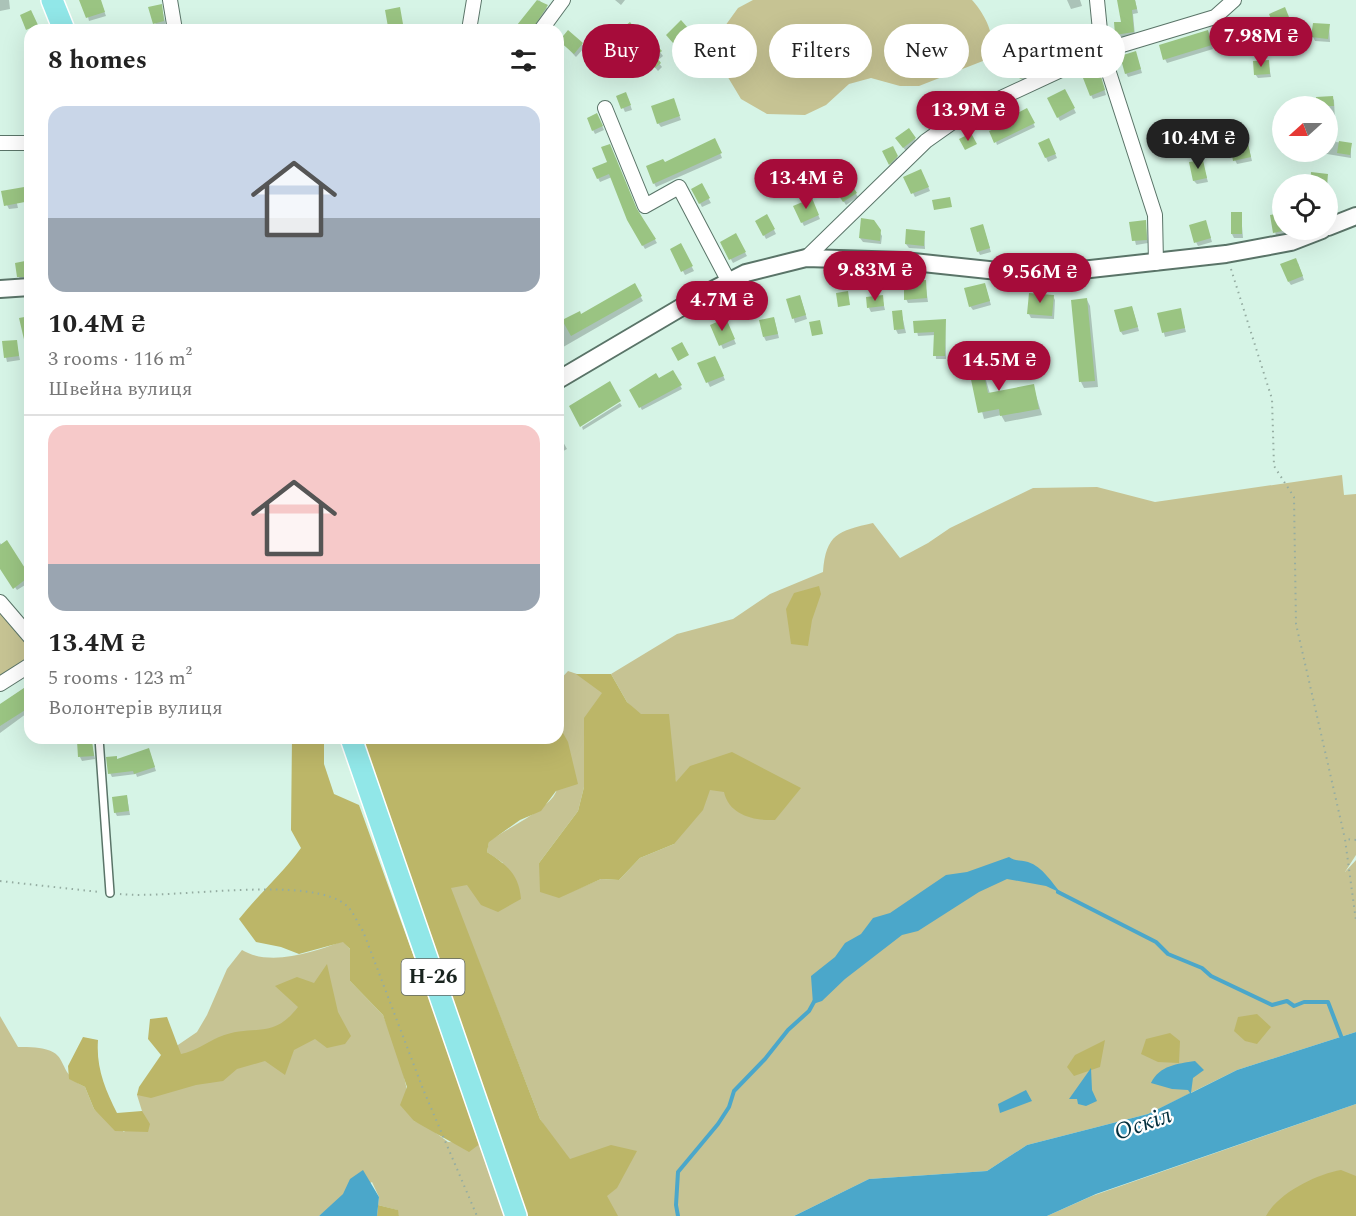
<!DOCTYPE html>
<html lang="en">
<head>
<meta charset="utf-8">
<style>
  :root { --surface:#fff; --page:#f6f6f6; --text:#222; --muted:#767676; --line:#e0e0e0; --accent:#a60c3a }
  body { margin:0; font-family:Spectral,serif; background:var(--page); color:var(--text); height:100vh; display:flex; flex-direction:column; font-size:22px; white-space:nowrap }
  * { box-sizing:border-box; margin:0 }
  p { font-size:20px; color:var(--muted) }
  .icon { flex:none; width:33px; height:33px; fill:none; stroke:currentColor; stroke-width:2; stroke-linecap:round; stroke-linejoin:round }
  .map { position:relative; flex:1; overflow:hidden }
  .sheet { position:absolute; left:24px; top:24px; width:540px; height:720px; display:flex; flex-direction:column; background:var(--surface); border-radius:18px; box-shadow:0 6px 24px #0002 }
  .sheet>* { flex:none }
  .guide { position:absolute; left:582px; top:24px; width:570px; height:54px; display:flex; gap:12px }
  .needle { width:39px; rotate:249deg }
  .buttons { position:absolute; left:1272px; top:96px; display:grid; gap:12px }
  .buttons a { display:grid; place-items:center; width:66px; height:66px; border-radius:50%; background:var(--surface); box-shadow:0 6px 24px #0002; font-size:30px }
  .price { position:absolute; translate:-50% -51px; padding:0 14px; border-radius:21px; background:var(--accent); color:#fff; font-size:20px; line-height:39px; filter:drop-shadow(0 2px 3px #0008) }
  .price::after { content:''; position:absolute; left:50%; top:36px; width:18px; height:14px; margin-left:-9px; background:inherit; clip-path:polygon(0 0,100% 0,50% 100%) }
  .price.on { background:#222; color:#fff }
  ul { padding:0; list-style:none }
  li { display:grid; align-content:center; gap:12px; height:318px; padding:0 24px }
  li+li { border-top:2px solid var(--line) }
  li span { display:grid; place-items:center; height:186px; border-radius:18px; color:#555 }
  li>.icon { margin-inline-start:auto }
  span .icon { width:108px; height:108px; fill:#fffc; stroke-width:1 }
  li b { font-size:26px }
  h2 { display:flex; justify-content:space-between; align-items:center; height:72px; padding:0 24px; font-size:26px }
  .tag { padding:0 21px; border-radius:27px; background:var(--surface); box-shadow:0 6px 24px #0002; font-size:21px; line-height:54px }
  .tag.on { background:var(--accent); color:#fff }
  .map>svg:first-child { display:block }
</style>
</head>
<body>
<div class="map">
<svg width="1356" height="1216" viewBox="0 0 1356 1216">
  <rect width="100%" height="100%" fill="#d6f4e6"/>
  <path fill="#c6c393" d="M753 0H972C985 14 999 40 988 59L919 86H900L871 78 849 84 826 105 805 115 767 114 741 99 726 74 723 54 725 26 738 8Z
    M1342 475 1344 495 1356 494V855L1345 872 1356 860V1032L1237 1070 1148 1114 1027 1145 987 1171 869 1179 794 1216H613L603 1198 617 1187 569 1165 540 1119 450 888 503 863 487 852 489 841C506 829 549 809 556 792 561 780 560 741 561 726L558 724V682L568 671 589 678 604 689 585 752 584 787 578 811 539 863 559 897 601 879 619 880 640 858 674 844 676 783 671 751 627 702 611 674 677 634 733 619 770 594 823 572C826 534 838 531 873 523L900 558 928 543 950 528 1033 488 1097 487 1155 502Z
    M0 602 30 637V665L0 684Z
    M343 941 353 953 350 981 383 1015 400 1059 414 1121 428 1127 448 1142 481 1143 506 1216H399L397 1210 378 1205 379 1197 372 1182 344 1197 319 1216H0V1016L18 1047C79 1046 49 1069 85 1087L94 1109 124 1132 142 1111 137 1095 175 1047 197 1032 207 1015 227 969 242 950C270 967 315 952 343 941Z
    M1356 1104V1216H1047L1092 1196Z"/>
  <path fill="#bcb668" d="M819 586 821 594 812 620 808 646 791 644 786 609 794 593Z
    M576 674H611L627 702 641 714H669L676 782 690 766 732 752 801 788 775 820C754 821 729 815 724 792L710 790 703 810 674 844 640 858 619 880 601 879 559 898 540 892 539 863 578 811 584 787V718L602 693Z
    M558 724 568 742 578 784 556 791 541 811 520 820 489 842 487 852C507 865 519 874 521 899L498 912 481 905 467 885 451 888 540 1119 570 1159 611 1145 637 1151 617 1188 607 1196 618 1216H522L363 763 366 743 376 738H558Z
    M292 738H324V764L334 794 359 805 481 1143 469 1152 414 1121 400 1105 407 1087 383 1015 350 981V949L343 942 299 954 281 947 256 942 239 919C259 894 282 874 301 848L291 830Z
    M327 964 338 1012 351 1036 345 1044 327 1048 315 1039 294 1050 285 1075 265 1061 237 1069 223 1081 196 1085 151 1098 137 1095 139 1087 161 1055 148 1039 150 1019 167 1017 181 1054C195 1051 206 1043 219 1037 254 1023 272 1041 298 1007L275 986 297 977 314 983Z
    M1257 1014 1271 1027 1257 1044 1245 1041 1234 1031 1238 1017Z
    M1170 1033 1180 1041 1179 1063 1158 1062 1141 1054 1146 1039Z
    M83 1037 98 1040C96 1068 105 1089 117 1113L142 1111 150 1124 148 1132 115 1131 94 1109 85 1087 69 1079 68 1066Z
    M1105 1040 1100 1067 1074 1076 1067 1067 1075 1055Z
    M1341 1170 1356 1176V1216H1266C1278 1193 1317 1174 1341 1170Z
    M378 1205 398 1210 399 1216H377Z"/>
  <path fill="#4ba7ca" d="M1009 857C1017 862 1021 860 1028 862 1043 867 1052 883 1061 893L1046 886 1007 879 979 892 918 931 902 935 845 979 822 1001 813 1004 811 976 835 957 845 943 861 934 873 918 890 913 946 875 967 872Z
    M1356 1032V1104L1096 1194 1047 1216H794L869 1179 987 1171 1027 1145 1148 1114 1190 1093 1188 1090 1172 1089 1151 1083C1160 1065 1177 1064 1195 1061L1204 1070 1193 1078 1191 1093 1237 1070Z
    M1091 1068 1092 1090 1097 1101 1086 1106 1078 1104 1077 1099H1069Z
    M1026 1090 1032 1101 1000 1113 998 1104Z
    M363 1170 379 1197 377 1216H319L343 1194 350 1179Z"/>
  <path fill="#0003" d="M0 0H9L10 9 0 11Z
    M84 0H100L106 16 89 21Z
    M539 0 549 10 535 30H515Z
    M615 0H625L621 5Z
    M1067 0H1080L1082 6 1071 9Z
    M1118 0H1135L1138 13 1133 14 1135 36 1119 38 1116 34 1123 23Z
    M161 5 166 26 157 28 150 8Z
    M1284 9 1288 19 1275 24 1271 15Z
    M1329 26 1330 42 1315 41 1313 37Z
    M687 29 689 33 676 45 670 39Z
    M1207 32 1213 49 1167 63 1165 59Z
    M620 37 660 52 663 56 657 61 662 67 658 71 636 46 629 50Z
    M561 41 582 44 584 48 576 57Z
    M1137 57 1142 73 1128 77 1126 73Z
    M1023 60 1033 78 1023 82 1014 66Z
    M1268 61 1271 77 1258 78 1255 74Z
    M1101 78 1106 95 1093 99 1091 95Z
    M1065 91 1076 113 1060 121 1049 99Z
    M30 96V108L26 98Z
    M618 97 628 98 632 110 625 112Z
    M1318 98H1332L1334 100 1336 142 1351 144V158L1321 153V157L1310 152H1328V106H1318Z
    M675 104 681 120 661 127 658 123Z
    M1027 110 1035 127 997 145 996 142Z
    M599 119 604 130 595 134 593 130Z
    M915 139 917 143 906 151 899 142Z
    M715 140 722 158 656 187 654 183 665 164Z
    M1247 141 1252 161 1237 164 1235 160Z
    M1040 144H1051L1057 158 1048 162Z
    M892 148 899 161 892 167 884 152Z
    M1202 161 1208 182 1197 184 1194 181Z
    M609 163 657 243 645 249 628 219 612 177 600 182 598 178Z
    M1312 174 1327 176 1328 191V184H1311Z
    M923 175 930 191 915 197 905 177Z
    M848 181 858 197 846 205 836 189Z
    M701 185 711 203 702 207 693 190Z
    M15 195 18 208 9 209 7 205Z
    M813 204 820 219 804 226 802 222Z
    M1241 214 1243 238H1234L1232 234Z
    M1282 215V230H1293L1294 234 1276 236 1272 216Z
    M767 216 776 234 766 239 757 221Z
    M873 221 882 236 881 244 863 242 860 238Z
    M1145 221 1148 243 1136 245 1131 223Z
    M983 226 991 252 980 255 978 251Z
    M1207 226 1212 242 1198 246 1196 242Z
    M924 233 925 249 909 248 906 244Z
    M735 235 747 256 733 263 722 243Z
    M680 245 694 271 685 275 672 250Z
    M30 262V280L21 281 19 277Z
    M1298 263 1304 280 1291 285 1289 282Z
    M925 281 928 302 908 303 906 299Z
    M634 285 643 301 558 350V325L579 313 581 316Z
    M985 285 991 305 973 310 970 306Z
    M800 296 807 319 795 323 788 300Z
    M1053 296 1055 300 1054 319 1031 318 1029 314Z
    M882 297 885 310 871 312 869 308Z
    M1087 300 1090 306 1098 387 1084 388 1081 382 1073 301Z
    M1132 307 1139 331 1123 335 1121 332Z
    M1180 310 1186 332 1165 337 1159 314Z
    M901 311 906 333 898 334 896 330Z
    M774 318 779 338 766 341 764 337Z
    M945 320 946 359H936L935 335 918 336 915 322Z
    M727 323 736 344 723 349 712 325Z
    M16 341 20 360 7 362 3 343Z
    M977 349 990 394 1033 386 1042 415 1005 422 1001 415 984 419 966 352Z
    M717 361 725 380 710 387 699 364Z
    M673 372 682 389 642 410 631 391Z
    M620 403 622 406 583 430 582 427Z
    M558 433 567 449 558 454Z
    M6 542 30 579V582L17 590 0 566V543L2 545Z
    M30 684V711L0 733V705Z
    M91 742 95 759 82 761 80 757Z
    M150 753 156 771 137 777 136 774 112 777 110 773 116 757 118 761Z
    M127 797 130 815 117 816 115 812Z"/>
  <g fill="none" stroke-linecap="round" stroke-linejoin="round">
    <path stroke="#4ba7ca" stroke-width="4" d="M1058 892 1156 942 1168 954 1202 968 1211 976 1272 1005 1287 1001 1294 1006 1304 1002H1328L1341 1036
      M678 1216 676 1205 678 1172 718 1124 729 1107 734 1091 765 1059 788 1030 809 1011 815 1000"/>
  </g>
  <path fill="#9ac482" d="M79 0H101L105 12 86 18Z
    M537 0 548 5 532 30H513Z
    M1117 0H1135L1137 9 1132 10 1134 32 1115 35 1114 22H1121Z
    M162 4 164 21 153 24 148 7Z
    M400 7 403 24 388 27 385 10Z
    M1285 7 1289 17 1273 24 1269 14Z
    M31 10 38 25 26 30 20 15Z
    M681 20 688 28 673 43 666 35Z
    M630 22 647 44 652 40 662 51 656 56 661 63 655 68 633 43 626 47 616 33Z
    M1313 23 1330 24 1328 39 1311 37Z
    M568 30 583 43 574 54 559 41Z
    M1208 30 1212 45 1163 60 1159 45Z
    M1136 51 1141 69 1125 74 1120 56Z
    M1024 58 1033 73 1020 79 1012 65Z
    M1269 60 1270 74 1254 75 1253 61Z
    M1100 73 1105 90 1090 96 1083 78Z
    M1065 89 1075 108 1057 118 1047 98Z
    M626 92 631 105 621 109 616 96Z
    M1333 96 1334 106H1317L1316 97Z
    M674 98 680 116 657 124 651 106Z
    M1027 108 1035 123 994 143 989 131 1012 122 1010 117Z
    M597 113 603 126 592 131 587 118Z
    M909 128 916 138 903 148 895 138Z
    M971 133 977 144 965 150 959 139Z
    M715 138 722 153 653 184 646 166 663 159 665 162Z
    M1049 138 1056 154 1045 158 1038 143Z
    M1247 139 1251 157 1233 161 1230 143Z
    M1339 141 1352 143 1350 155 1337 153Z
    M610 144 637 209 656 239 642 246 627 220 609 174 597 179 592 168 607 162 601 147Z
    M893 146 898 156 889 165 882 151Z
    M1203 160 1207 178 1193 181 1189 162Z
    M921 169 929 187 911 194 903 177Z
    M1311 172 1328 174 1327 184H1310Z
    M848 179 857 193 843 202 834 188Z
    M702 183 710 198 699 204 691 189Z
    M30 186V201L4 206 1 191Z
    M950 197 952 207 934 210 932 200Z
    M812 198 819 215 801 223 793 206Z
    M1231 212H1242V234H1231Z
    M1282 213V231L1273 233 1270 215Z
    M767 214 775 229 763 236 755 221Z
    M861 218 874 220 881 230 880 241 859 238Z
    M1146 220 1147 240 1132 241 1129 222Z
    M1206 220 1211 238 1194 243 1189 225Z
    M983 224 990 248 977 252 970 228Z
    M906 229 925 231 924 246 905 244Z
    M736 233 746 252 729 260 720 242Z
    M681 243 693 266 681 272 670 249Z
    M1296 258 1303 276 1288 282 1280 264Z
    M30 260V277H17L15 263Z
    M926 280 927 298 904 300V281Z
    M635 283 642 296 571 336 562 320 580 311 581 314Z
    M985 283 990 301 969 307 964 288Z
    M848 291 850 305 838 307 836 293Z
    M1029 293 1054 295 1052 316 1027 314Z
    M800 295 806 315 792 319 786 299Z
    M883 295 884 306 867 308 866 297Z
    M1087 298 1095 381 1079 382 1071 300Z
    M1132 306 1138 327 1120 332 1114 310Z
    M1181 308 1185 328 1162 333 1157 313Z
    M902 310 904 329 894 330 892 311Z
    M30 316V348H26L19 318Z
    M774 317 778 334 763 337 759 320Z
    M726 318 735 339 719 346 710 325Z
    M946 319 945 356H933L934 332 914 333 913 321Z
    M820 320 823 334 812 336 809 322Z
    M17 340 19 356 4 358 2 341Z
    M682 342 689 355 678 361 671 348Z
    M978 348 988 393 1034 384 1039 409 1000 416 999 409 978 413 965 351Z
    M715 356 724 376 706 383 697 363Z
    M673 370 682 385 639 408 629 390 656 373 659 378Z
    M610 381 621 401 580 427 569 406Z
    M7 540 30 576 13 589 0 569V545Z
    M30 684V707L0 726V704Z
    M92 740 94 756 78 757 77 741Z
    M149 748 155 767 134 774 133 771 108 774 106 757 117 756V759Z
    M127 795 129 811 114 813 112 797Z"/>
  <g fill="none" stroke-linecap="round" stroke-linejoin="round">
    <g stroke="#5a7468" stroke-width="10">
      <path id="service" d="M99 738 110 893"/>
    </g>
    <g stroke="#5a7468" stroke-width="16">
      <path id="minor" d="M170 0 175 30
        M1097 0 1102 51 1155 215 1156 263
        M469 30 474 0
        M541 30 563 0
        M605 108 645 206 679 187 729 282
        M0 143H30
        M806 258 926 141 960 117 1102 51 1215 17 1234 0
        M0 602 30 637
        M0 684 30 665"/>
    </g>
    <g stroke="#5a7468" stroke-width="20">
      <path id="tertiary" d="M1328 227 1356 216
        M0 289 30 287
        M558 380 697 298 746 273 806 258 904 261 1036 275 1226 254 1291 242 1322 230"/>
    </g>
    <g stroke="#fff" stroke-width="24">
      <path id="primary" d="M52 0 64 30
        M351 738 516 1216"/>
    </g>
    <path stroke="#94aca1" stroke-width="2" stroke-dasharray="1.5 4.5" stroke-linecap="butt" d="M1231 269 1272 399 1274 466 1294 497 1296 624 1345 839
      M1356 840 1345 839 1356 921
      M0 881 99 892
      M120 894C170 900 315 873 348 907 354 913 358 924 363 931L423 1089 477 1216"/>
    <use href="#service" stroke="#fff" stroke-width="7"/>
    <use href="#minor" stroke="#fff" stroke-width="14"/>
    <use href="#tertiary" stroke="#fff" stroke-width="16"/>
    <use href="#primary" stroke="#91e7e8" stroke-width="21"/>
  </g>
  <g text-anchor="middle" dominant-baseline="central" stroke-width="4.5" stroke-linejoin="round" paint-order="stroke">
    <rect fill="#fff" stroke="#5e6662" stroke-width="1.5" x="401.5" y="959" width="63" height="36" rx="4.5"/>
    <g font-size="21" font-weight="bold" fill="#19241f">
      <text x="433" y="977">Н-26</text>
    </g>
    <g font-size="24" font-style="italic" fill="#022e3d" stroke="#fff">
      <text transform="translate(1143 1124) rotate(-19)">Оскіл</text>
    </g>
  </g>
</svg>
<div class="buttons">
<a><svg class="needle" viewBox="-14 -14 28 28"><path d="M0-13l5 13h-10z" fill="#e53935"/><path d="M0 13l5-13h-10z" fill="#767676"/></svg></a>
<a><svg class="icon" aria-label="locate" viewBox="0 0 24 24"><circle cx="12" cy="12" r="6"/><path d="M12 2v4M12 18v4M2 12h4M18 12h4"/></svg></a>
</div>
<b class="price" style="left:1261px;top:68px">7.98M ₴</b>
<b class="price" style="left:968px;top:142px">13.9M ₴</b>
<b class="price on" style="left:1198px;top:170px">10.4M ₴</b>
<b class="price" style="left:806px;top:210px">13.4M ₴</b>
<b class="price" style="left:875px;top:302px">9.83M ₴</b>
<b class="price" style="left:1040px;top:304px">9.56M ₴</b>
<b class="price" style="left:722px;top:332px">4.7M ₴</b>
<b class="price" style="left:999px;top:392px">14.5M ₴</b>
<div class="guide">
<a class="tag on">Buy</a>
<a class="tag">Rent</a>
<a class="tag">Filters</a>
<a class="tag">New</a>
<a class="tag">Apartment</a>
</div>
<section class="sheet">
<h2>8 homes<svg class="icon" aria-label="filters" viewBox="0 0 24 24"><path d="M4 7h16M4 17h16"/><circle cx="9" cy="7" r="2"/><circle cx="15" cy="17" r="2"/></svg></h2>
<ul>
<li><span style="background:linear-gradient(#c9d6e8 60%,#9aa5b1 0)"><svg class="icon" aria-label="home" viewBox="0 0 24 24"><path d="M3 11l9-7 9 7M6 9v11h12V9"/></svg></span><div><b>10.4M ₴</b><p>3 rooms · 116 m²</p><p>Швейна вулиця</p></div></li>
<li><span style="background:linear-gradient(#f6c9c9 75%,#9aa5b1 0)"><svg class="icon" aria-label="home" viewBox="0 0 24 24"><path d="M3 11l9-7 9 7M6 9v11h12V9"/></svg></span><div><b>13.4M ₴</b><p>5 rooms · 123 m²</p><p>Волонтерів вулиця</p></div></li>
</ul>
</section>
</div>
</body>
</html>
